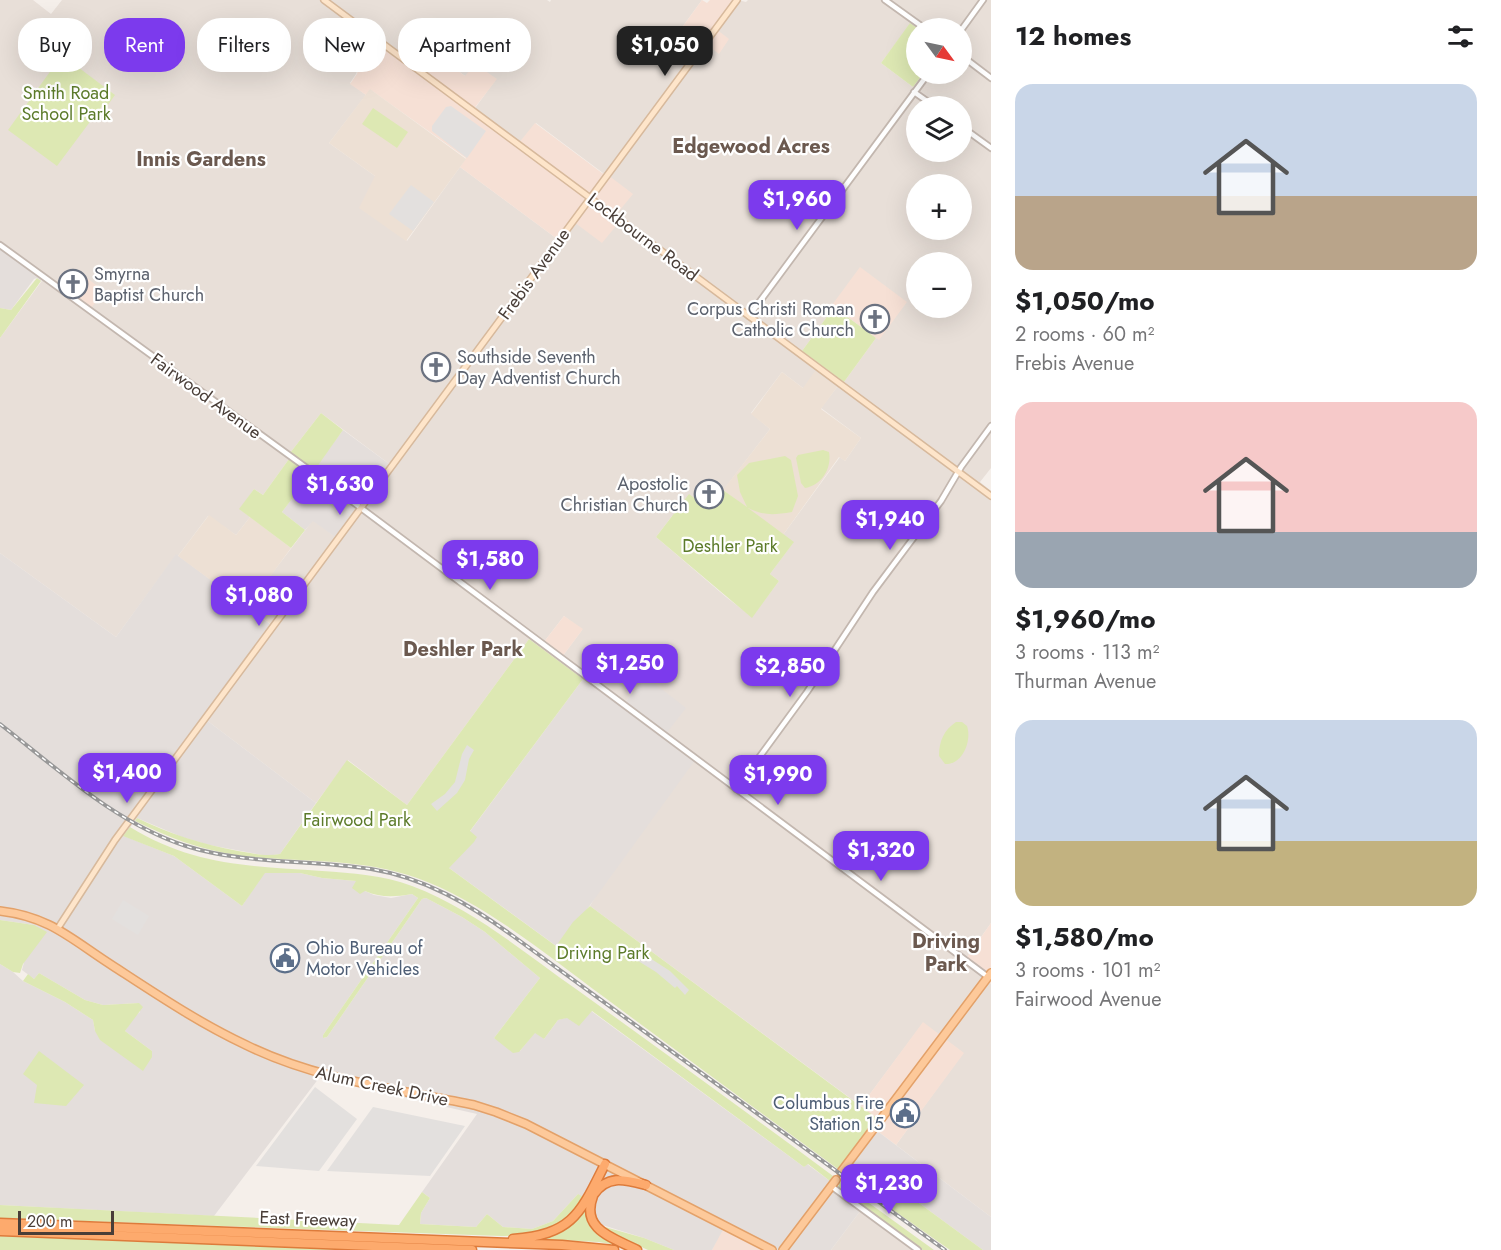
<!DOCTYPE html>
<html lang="en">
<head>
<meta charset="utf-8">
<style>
  :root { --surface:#fff; --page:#f6f6f6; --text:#202124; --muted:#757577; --accent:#7c3aed }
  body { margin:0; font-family:Jost,sans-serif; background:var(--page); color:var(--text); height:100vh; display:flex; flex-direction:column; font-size:22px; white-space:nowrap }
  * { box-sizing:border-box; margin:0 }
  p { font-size:20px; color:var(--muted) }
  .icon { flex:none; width:33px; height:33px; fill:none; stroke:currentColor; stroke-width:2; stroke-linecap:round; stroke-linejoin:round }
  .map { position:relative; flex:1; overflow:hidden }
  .side { display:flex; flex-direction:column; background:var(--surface); width:510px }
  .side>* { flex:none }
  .guide { position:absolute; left:18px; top:18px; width:570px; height:54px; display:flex; gap:12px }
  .needle { width:39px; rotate:123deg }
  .tools { position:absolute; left:906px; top:18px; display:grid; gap:12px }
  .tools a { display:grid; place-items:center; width:66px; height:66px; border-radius:50%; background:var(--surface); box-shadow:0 6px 24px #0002; font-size:30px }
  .scale { position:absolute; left:18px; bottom:15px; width:96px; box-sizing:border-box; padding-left:6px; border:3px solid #493e38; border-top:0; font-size:16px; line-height:21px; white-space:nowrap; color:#493e38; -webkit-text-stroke:4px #fff; paint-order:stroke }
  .price { position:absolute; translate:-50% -51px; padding:0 14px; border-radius:12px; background:var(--accent); color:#fff; font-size:20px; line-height:39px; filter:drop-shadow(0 2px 3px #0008) }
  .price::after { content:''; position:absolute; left:50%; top:36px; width:18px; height:14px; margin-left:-9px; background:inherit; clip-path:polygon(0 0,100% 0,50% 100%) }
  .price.current { background:#222; color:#fff }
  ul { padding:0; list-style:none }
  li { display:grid; align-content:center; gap:12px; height:318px; padding:0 24px }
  li span { display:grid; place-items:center; height:186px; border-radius:18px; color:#555 }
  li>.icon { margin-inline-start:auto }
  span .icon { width:108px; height:108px; fill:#fffc; stroke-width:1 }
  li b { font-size:26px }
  h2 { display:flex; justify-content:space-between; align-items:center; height:72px; padding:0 24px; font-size:26px }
  .chip { padding:0 21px; border-radius:24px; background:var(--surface); box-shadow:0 6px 24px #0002; font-size:21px; line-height:54px }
  .chip.current { background:var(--accent); color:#fff }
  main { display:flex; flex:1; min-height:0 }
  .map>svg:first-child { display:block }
</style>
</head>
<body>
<main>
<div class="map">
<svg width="991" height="1250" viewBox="0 0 991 1250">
  <rect width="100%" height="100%" fill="#f5efea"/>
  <path fill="#e8dfd8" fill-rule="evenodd" d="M0 0H33L51 14 62 0H547L550 2 551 0H702L683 26 716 29 738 0 746 2 748 0H991V468L980 482 991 491V923L965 960 984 975 986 980 991 984V1217L896 1145 963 1053 923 1023 861 1106 590 906 598 892 665 735 646 676 623 705 587 678 583 679 559 661 582 630 564 616 540 647 529 639 407 805 348 760 316 803 205 719 287 608 260 589 313 520 337 538 392 466 321 413 290 453 289 459 263 495 254 489 240 509 250 517 236 535 208 516 178 556 176 555 116 637 0 553V338L44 278 0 245ZM910 24 917 28H962V74H923L913 87 881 63ZM420 43 465 76 496 79 473 111 518 145 536 123 603 173 608 175 615 216 574 222 560 241 460 167 407 241 375 176 329 143 366 95 350 83 356 74 365 47 406 61ZM916 106H962V152H916ZM916 184H962V230H916ZM916 262H962V308H916ZM832 305 879 340 876 338 844 382 802 351 834 307ZM782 372 803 388 837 387 821 408 861 438 845 461 840 457 783 535 793 543 770 574 779 581 752 617 726 597 656 537 672 516 709 509 770 429 751 413Z
    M864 1206 923 1250H831Z"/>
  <path fill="#f6e0d5" d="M702 0 707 3 710 0H738L716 29 729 39 719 54 683 26Z
    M373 36 406 60 420 43 465 76 475 64 497 79 473 110 518 144 535 123 602 173 608 175 633 194 615 216 621 220 602 243 574 222 560 241 460 167 466 158 371 90 366 95 350 84 357 74 365 47Z
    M860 267 907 302 879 340 832 305Z
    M79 272 104 291 89 311 64 292Z
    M564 616 583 629 559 661 540 647Z
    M991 923V984L986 980 984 975 965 960Z
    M923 1022 964 1053 896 1145 872 1127 861 1106Z
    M724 1225 769 1250H712Z"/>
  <path fill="#e4dedb" d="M0 245 44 277 41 281 37 278 34 279 11 310 0 308Z
    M343 430 392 466 338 539 313 521 305 530 282 512Z
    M0 553 116 637 176 554 273 626 205 719 316 803 280 854 268 856 209 845 182 837 137 818 124 836 174 856 242 906 264 873H300L322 878 356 881 365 891 374 895 391 898 412 894 418 898 323 1035V1038L327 1037 422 899 426 898 462 917 485 932 540 978 494 1038 520 1051 535 1032 544 1039 558 1020 591 1011 804 1167 807 1164 864 1206 831 1250H769L725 1226 712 1250H674L644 1238 596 1223 578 1194 553 1221 532 1229 503 1227 487 1214 476 1227 420 1224 421 1213 430 1198 422 1192 477 1114 319 1078 214 1216 0 1205V964L13 972 23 981 65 1002 93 1020 95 1031 152 1051 125 1031 134 1017 140 1012 139 1003 103 1005 85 1000 39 973 34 979 22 970 34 925 0 920Z
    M645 676 686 708 665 735 696 759 559 948 445 865 583 679 587 678 623 705Z
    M872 1127 991 1217V1250H983L878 1173 872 1169 861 1172H853L843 1165Z"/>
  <path fill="#ede0d4" d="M370 89 466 159 406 241 359 208 375 176 329 143Z
    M815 371 837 387 821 409 861 438 845 461 839 457 783 535 723 490 770 429 751 414 782 372 803 388Z
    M209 515 236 535 250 517 291 548 261 589 287 608 273 626 178 556Z"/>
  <path fill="#dde8b3" d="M910 23 917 28 916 74H923L913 87 881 63Z
    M62 55 115 95 105 109 101 107 57 166 8 130Z
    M373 108 408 132 397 148 362 124Z
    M37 278 41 281 0 338V308L11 310Z
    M834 307 876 338 844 382 802 351Z
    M321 413 343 430 314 471 290 453Z
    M823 450 829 452C832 468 822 485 805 488L801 483 796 458 798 455Z
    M785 456 791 460 798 496 792 512C773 515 765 516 748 508L794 542 770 574 779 581 752 618 656 537 689 494 709 509 723 490 747 507 740 492 737 475 749 463Z
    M289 459 311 474 282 512 305 530 291 548 239 509 254 489 263 495Z
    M529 639 583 679 470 831 477 837 474 842 449 868 556 946 573 922 590 906 878 1119 843 1165 841 1164 838 1169C760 1112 682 1055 604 997 548 956 482 901 417 878 360 857 297 863 237 855 201 850 167 837 135 821L137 818C170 834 202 844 238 851 253 853 265 857 280 854L347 760 407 805Z
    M956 722H962L967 726C972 740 963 765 945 764L939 756C939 741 944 730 956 722Z
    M130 827C193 866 251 866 322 871 352 873 383 875 412 886 473 909 523 952 576 989 662 1051 748 1113 833 1176L830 1181 808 1164 804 1167 592 1011 579 1026 567 1018 558 1020 544 1039 535 1033 519 1052 513 1053 494 1038 540 978 485 932 462 917 426 898 422 899 327 1037 323 1038V1035L418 898 412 894C394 897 381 898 365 891L360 894 352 888 356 881 322 878 300 873H265L242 906 174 856 123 836Z
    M0 920 34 925 47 932 23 964 20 973 13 972 0 964Z
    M39 973 85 1000 103 1005 139 1003 143 1007 125 1031 152 1051V1057L143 1071 100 1040 95 1031 93 1020 65 1002 23 981 28 974 34 979Z
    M39 1051 84 1085 66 1106 34 1103 37 1085 23 1074Z
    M849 1169 861 1172 872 1169 878 1173 983 1250H950L845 1176Z
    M840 1182 934 1250H923L838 1187Z
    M422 1192 430 1198 421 1213 420 1224 476 1227 487 1214 503 1227 532 1229 553 1221 578 1194 585 1198C567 1232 536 1235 501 1236L0 1218V1205L399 1225Z
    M589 1200 590 1217 623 1246 599 1242 535 1239 554 1233Z
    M605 1227 644 1238 674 1250H648L606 1231Z
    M0 1236 363 1250H0Z"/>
  <path fill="#e3e0de" d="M451 106 486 131 467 158 432 131V126L446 107Z
    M411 185 434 202 413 231 389 214Z
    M467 745 474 750 469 759 465 780 457 793 437 811 431 804 445 794 455 782 462 754Z
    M123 900 149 916 138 935 112 919Z
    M639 951 670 971 689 990 685 995 677 986 675 988 656 972 635 959Z
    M315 1087 357 1119 319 1171 256 1166Z
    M373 1107 465 1126 430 1176 327 1171Z"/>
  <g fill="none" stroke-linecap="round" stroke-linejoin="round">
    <g stroke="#c3b7af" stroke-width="8">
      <path id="tertiary" d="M885 0 924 28
        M962 29 983 0
        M962 56 991 78
        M914 92 934 106
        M962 127 991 148
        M0 245 341 493 988 977
        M749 316 928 74
        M736 789 807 692 873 592 941 501 961 467 991 426
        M831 1186 918 1250"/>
    </g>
    <g stroke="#d7b99c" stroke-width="8">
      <path id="secondary" d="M324 0 991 496
        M58 928 115 840 737 0"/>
    </g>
    <g stroke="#e3a169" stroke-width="10">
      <path id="primary" d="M0 911C51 917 72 940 113 966 156 994 199 1023 246 1045 317 1080 396 1089 474 1105L496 1112 526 1124 772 1250
        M841 1172 991 973
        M783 1250 836 1180"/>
    </g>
    <g stroke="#dd7b3b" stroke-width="11">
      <path id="motorway" d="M594 1194C608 1174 626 1180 646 1185
        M593 1196C580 1230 614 1238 637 1250
        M0 1223 562 1245 614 1250
        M0 1231 472 1250
        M513 1239C573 1234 580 1214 605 1164"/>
    </g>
    <use href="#tertiary" stroke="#fff" stroke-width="4.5"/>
    <use href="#secondary" stroke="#fee5ca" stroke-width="5"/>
    <use href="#primary" stroke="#fdc99a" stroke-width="7"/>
    <use href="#motorway" stroke="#fdaa6d" stroke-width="8"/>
    <g stroke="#989898" stroke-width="4">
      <path id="rail" d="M0 724C58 769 115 823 186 846 246 865 309 859 371 869 425 878 469 904 513 936L945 1250"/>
    </g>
    <use href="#rail" stroke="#fff" stroke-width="1.5" stroke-dasharray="4.5" stroke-linecap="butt"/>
  </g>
  <defs>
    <g id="church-ring" transform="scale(1.5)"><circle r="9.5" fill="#fff" stroke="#6b7280" stroke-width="1.5"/><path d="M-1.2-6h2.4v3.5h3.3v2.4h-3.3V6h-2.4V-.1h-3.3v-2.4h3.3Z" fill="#6b7280"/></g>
    <g id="civic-ring" transform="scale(1.5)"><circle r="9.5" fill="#fff" stroke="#5c6f8a" stroke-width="1.5"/><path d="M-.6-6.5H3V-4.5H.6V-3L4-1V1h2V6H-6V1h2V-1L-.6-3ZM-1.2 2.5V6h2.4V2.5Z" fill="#5c6f8a"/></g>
  </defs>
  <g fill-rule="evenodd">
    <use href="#church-ring" x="73" y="284"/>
    <use href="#church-ring" x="875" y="319"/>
    <use href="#church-ring" x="436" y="367"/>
    <use href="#church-ring" x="709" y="494"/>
    <use href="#civic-ring" x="285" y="958"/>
    <use href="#civic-ring" x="905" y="1113"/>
  </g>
  <g text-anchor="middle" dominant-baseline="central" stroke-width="4.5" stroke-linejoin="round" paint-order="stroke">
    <g font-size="18" fill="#5c7b2a" stroke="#fff">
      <text x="66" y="93">Smith Road<tspan x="66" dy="21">School Park</tspan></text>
      <text x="730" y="546">Deshler Park</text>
      <text x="357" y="820">Fairwood Park</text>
      <text x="603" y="953">Driving Park</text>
    </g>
    <g font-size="18" fill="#493e38" stroke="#fff">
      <text transform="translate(643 237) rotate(37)">Lockbourne Road</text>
      <text transform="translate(534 274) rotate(-54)">Frebis Avenue</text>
      <text transform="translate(206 396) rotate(36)">Fairwood Avenue</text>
      <text transform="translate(382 1086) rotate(12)">Alum Creek Drive</text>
      <text transform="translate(308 1219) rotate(2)">East Freeway</text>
    </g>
    <g font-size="18" fill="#5b616d" stroke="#fff" text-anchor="start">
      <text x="94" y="274">Smyrna<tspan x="94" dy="21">Baptist Church</tspan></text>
      <text x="854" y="309" text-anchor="end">Corpus Christi Roman<tspan x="854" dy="21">Catholic Church</tspan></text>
      <text x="457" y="357">Southside Seventh<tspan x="457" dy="21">Day Adventist Church</tspan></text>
      <text x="688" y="484" text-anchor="end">Apostolic<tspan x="688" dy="21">Christian Church</tspan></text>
    </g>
    <g font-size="18" fill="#4e5e75" stroke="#fff" text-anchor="start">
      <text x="306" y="948">Ohio Bureau of<tspan x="306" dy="21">Motor Vehicles</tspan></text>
      <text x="884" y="1103" text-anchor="end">Columbus Fire<tspan x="884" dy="21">Station 15</tspan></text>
    </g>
    <g font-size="20" font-weight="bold" fill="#6b594f" stroke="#fff">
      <text x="751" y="146">Edgewood Acres</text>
      <text x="201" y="159">Innis Gardens</text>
      <text x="463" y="649">Deshler Park</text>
      <text x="946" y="941">Driving<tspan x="946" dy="23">Park</tspan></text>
    </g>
  </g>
</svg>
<div class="tools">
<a><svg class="needle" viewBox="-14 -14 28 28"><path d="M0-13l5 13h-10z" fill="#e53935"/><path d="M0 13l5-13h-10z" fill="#757577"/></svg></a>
<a><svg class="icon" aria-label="layers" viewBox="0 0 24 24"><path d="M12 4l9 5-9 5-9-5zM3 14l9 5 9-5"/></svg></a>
<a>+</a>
<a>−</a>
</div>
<div class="scale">200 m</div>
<b class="price current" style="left:665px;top:77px">$1,050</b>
<b class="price" style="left:797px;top:231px">$1,960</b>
<b class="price" style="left:340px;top:516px">$1,630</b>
<b class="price" style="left:890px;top:551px">$1,940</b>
<b class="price" style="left:490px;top:591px">$1,580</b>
<b class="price" style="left:259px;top:627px">$1,080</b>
<b class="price" style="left:630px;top:695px">$1,250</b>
<b class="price" style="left:790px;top:698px">$2,850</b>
<b class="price" style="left:127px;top:804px">$1,400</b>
<b class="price" style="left:778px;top:806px">$1,990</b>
<b class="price" style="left:881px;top:882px">$1,320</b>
<b class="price" style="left:889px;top:1215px">$1,230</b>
<div class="guide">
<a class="chip">Buy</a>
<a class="chip current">Rent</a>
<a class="chip">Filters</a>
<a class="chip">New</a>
<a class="chip">Apartment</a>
</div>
</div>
<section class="side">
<h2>12 homes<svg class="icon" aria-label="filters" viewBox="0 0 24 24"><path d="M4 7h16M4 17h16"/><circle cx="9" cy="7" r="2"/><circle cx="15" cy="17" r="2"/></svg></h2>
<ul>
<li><span style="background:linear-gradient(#c9d6e8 60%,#b9a48a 0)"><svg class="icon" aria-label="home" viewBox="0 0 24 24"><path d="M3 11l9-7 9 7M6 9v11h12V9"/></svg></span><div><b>$1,050/mo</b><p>2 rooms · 60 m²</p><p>Frebis Avenue</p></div></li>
<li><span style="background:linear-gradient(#f6c9c9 70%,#9aa5b1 0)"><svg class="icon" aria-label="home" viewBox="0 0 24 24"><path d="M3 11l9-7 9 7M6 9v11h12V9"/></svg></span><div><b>$1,960/mo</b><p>3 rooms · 113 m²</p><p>Thurman Avenue</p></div></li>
<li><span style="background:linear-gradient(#c9d6e8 65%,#c2b280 0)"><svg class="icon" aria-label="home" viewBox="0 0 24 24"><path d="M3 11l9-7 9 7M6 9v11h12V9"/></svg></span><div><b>$1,580/mo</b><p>3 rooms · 101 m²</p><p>Fairwood Avenue</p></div></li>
</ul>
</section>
</main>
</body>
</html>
